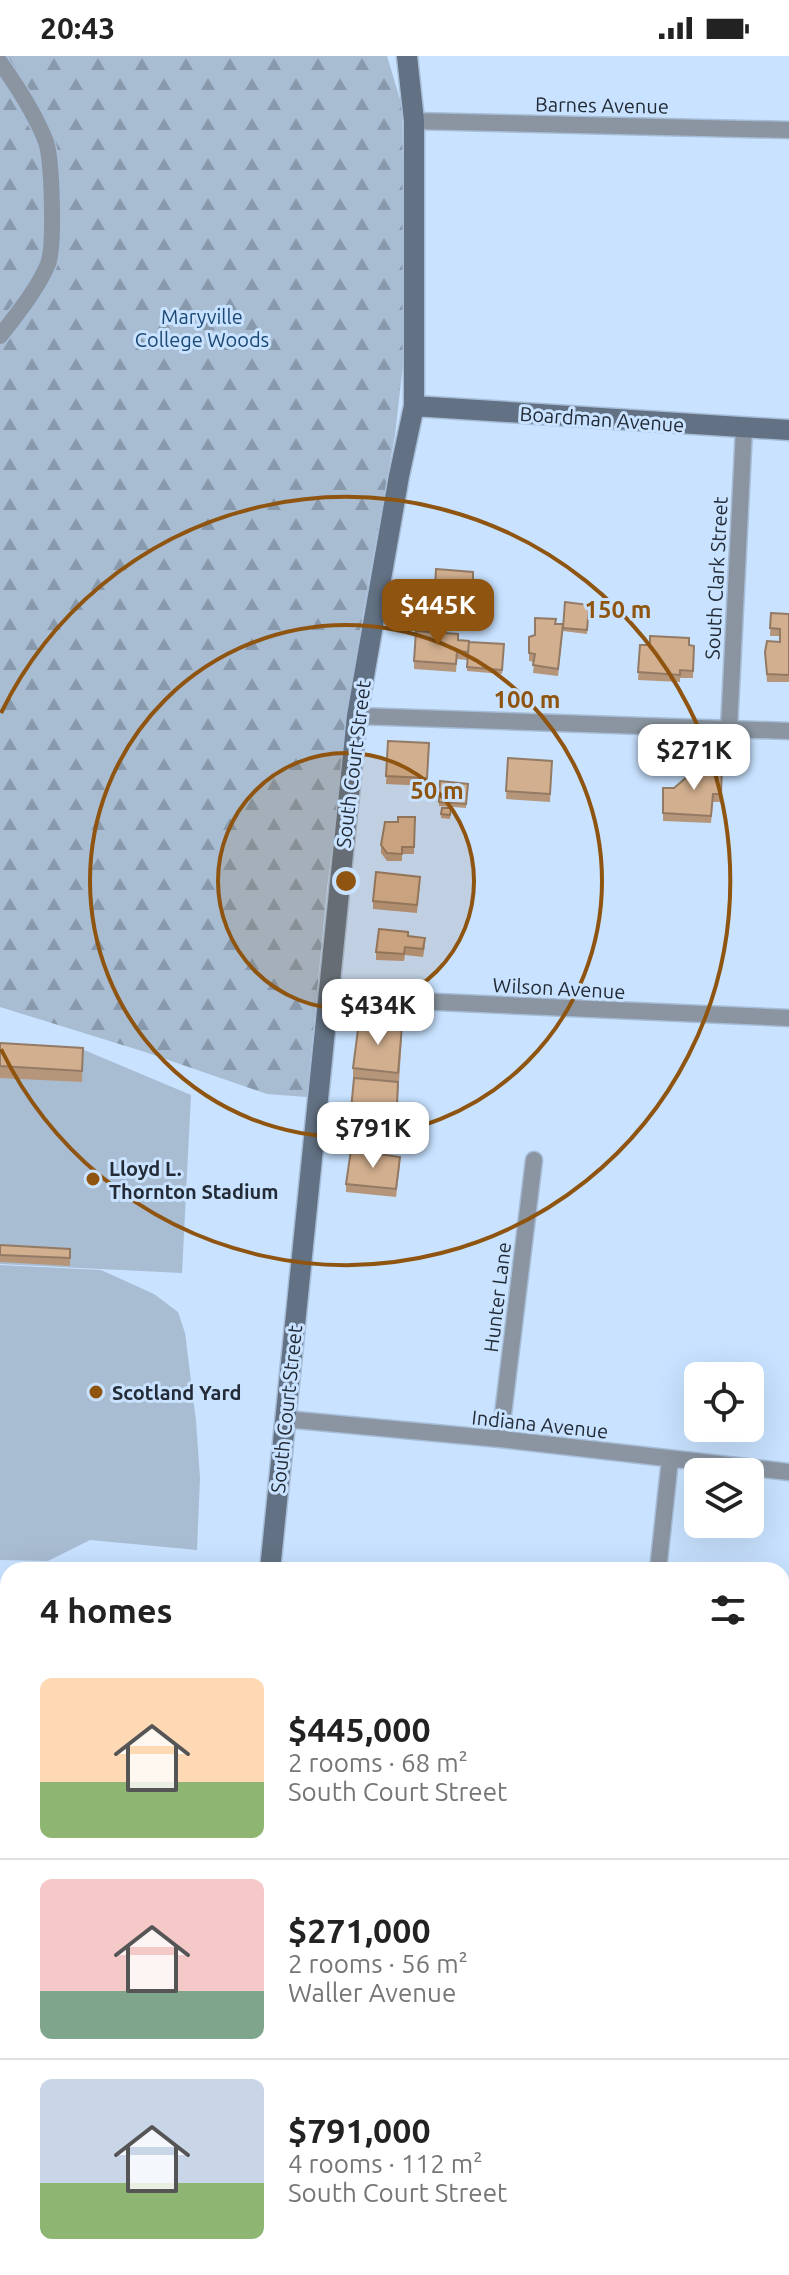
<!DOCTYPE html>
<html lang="en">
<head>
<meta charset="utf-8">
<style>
  :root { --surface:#fff; --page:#f2f2f2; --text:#222; --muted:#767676; --line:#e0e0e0; --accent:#8f5510 }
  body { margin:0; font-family:Ubuntu,sans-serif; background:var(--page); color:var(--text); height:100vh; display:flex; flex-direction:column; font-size:30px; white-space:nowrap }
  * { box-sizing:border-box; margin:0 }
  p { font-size:26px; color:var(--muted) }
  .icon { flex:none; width:44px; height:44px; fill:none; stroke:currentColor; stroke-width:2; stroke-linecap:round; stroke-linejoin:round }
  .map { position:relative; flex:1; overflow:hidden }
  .details { position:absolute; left:0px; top:1506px; width:790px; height:714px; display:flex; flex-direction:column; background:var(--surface); border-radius:24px 24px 0 0; box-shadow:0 8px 32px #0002 }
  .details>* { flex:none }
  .controls { position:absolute; left:684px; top:1306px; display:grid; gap:16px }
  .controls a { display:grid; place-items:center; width:80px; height:80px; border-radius:12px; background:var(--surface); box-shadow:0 8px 32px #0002; font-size:40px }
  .price { position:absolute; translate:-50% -68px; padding:0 18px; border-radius:16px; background:#fff; color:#222; font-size:26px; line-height:52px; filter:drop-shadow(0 2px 4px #0008) }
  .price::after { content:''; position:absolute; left:50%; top:48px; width:24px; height:18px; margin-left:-12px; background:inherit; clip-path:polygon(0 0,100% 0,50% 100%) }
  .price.selected { background:var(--accent); color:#fff }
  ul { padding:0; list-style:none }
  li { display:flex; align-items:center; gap:24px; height:200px; padding:0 40px }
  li+li { border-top:2px solid var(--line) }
  li span { display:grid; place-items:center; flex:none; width:224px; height:160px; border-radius:12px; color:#555 }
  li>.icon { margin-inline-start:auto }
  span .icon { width:96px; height:96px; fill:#fffc; stroke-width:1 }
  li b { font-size:34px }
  h2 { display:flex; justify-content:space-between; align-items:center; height:96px; padding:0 40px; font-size:34px }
  .status { display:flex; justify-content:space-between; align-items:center; height:56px; padding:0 40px; background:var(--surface); direction:ltr }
  .status svg { height:22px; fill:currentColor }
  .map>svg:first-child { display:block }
</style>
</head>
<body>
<div class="status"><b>20:43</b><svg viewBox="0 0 49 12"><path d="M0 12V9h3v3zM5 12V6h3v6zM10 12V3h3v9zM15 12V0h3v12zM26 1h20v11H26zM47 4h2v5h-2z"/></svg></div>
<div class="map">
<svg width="789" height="2219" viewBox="0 0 789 2219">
  <defs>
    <pattern id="forest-firs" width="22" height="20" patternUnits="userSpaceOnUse" patternTransform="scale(2)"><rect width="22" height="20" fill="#a8bcd2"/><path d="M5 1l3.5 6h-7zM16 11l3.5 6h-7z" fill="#8899ab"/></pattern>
  </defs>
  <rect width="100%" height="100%" fill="#c8e2ff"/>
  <path fill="url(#forest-firs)" d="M0 0H387L402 50 406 282 395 379 361 569 327 832 307 1041 267 1038 145 996 0 951Z"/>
  <path fill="#a8bcd2" d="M0 990 84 994 191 1039 182 1217 0 1208Z
    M0 1209 101 1214 154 1238 178 1256 185 1277 196 1365 200 1422 197 1494 90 1484 48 1505 0 1504Z"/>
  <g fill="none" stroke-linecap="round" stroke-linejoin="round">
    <g stroke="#a7bdd7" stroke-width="19">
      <path id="street" d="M0 6C17 30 36 59 46 86 52 104 55 190 48 208 37 234 17 258 0 280
        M414 65 789 74
        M357 660 789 675
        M729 672 744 373
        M327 941 789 962
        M285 1363 500 1383 789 1416
        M500 1383 534 1104
        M658 1514 670 1403
        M782 1733 789 1734
        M0 1774 8 1772
        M782 1995 789 1994
        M742 2212 789 2215
        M546 2219 557 2212"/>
    </g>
    <g stroke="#a7bdd7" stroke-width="23">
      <path id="secondary" d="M414 350 789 374
        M270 1514 357 660 399 420 414 350V65L407 0
        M198 2219 199 2212"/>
    </g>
    <use href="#street" stroke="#8a95a1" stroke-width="16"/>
    <use href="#secondary" stroke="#627183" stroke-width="20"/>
  </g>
  <path fill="#b5967b" d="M473 516V547L461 546 460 563H426L427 533H435Z
    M589 549 587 578 563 575 558 620 533 617 534 606 529 605V581L563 568Z
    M771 557 789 558V626H767L765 596 780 586V580H770Z
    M458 584 469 589 504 588 502 618 467 615V604L457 603 456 616 414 613V605Z
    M640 589 694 590 693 622H680V626L638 624Z
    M388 685 429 687 427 730 386 728Z
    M508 702 552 705 550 746 506 743Z
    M722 711 721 746H713L711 767 663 765V732H674Z
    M440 725 468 728 466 752 439 750Z
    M442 752H451L450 763 441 762Z
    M415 761 414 798H402V805H387L381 797V789L398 766Z
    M420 828 417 857 373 853V845Z
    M408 880 425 890 423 901 405 899 404 905 376 904V896Z
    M402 981 397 1056 390 1076 350 1071 354 1023H353V1012Z
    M0 987 83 992 82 1026 0 1022Z
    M400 1109 396 1141 346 1136V1128Z
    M0 1189 70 1193V1210L0 1206Z
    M8 1543V1629L0 1605V1546Z"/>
  <path fill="#937a64" d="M398 1026 397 1056 390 1076V1068Z
    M8 1844V1852L0 1854V1846Z
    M8 2015V2023L0 2025V2017Z
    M8 2173V2194L0 2196V2176Z"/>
  <path fill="#d2af8f" stroke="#937a64" stroke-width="2" d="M436 513 473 516V539H461L460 556 426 555 427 533H435Z
    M565 546 589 549 587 574 563 572Z
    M771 557 789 558V619L767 618 765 596 767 585 780 586V573L770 572Z
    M535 562 556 563 555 568H563L558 613 533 609 535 598 529 597V581L535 579Z
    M416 575 458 578V584L469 585 468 596 457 595 456 608 414 605Z
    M650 580 689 582V589L694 590 693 615 680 614V619L638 616 640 589H650Z
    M469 586 504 588 502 614 467 611Z
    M388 685 429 687 427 722 386 720Z
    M508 702 552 705 550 738 506 735Z
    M690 710 722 711 721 738H713L711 760 663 757V732H674L688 720Z
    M440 725 468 728 466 748 439 746Z
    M442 752H451L450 759 441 758Z
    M398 761H415L414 791H402V798L387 797 381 789 385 766H398Z
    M376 816 420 821 417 849 373 845Z
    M379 873 408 876V880L425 882 423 893 405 891 404 898 376 896Z
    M359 966 402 970 398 1017 353 1012Z
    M0 987 83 992 82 1015 0 1010Z
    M354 1022 398 1026 397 1048 390 1068 350 1064Z
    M351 1094 400 1101 396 1133 346 1128Z
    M0 1189 70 1193V1202L0 1199Z
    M8 1543V1614L0 1591V1546Z
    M8 1799V1844L0 1846V1801Z
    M8 1971V2015L0 2017V1973Z
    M3 2109 8 2124V2173L0 2176V2111Z"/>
  <circle cx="346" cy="825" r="128" fill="#8f5510" fill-opacity=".12"/>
  <g fill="none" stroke="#8f5510" stroke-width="4">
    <circle cx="346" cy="825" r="128"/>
    <circle cx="346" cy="825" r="256"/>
    <path d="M1 657A384 384 0 1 1 1 993"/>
  </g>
  <g fill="#8f5510" stroke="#c8e2ff" stroke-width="3">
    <circle cx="93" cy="1123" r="8"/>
    <circle cx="96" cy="1336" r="8"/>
  </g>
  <g text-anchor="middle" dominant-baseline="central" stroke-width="6" stroke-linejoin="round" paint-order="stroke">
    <g font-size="20" fill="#222b36" stroke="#c8e2ff">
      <text transform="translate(602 49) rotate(1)">Barnes Avenue</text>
      <text transform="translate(602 363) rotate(4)">Boardman Avenue</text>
      <text transform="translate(716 522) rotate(-87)">South Clark Street</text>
      <text transform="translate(353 708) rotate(-83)">South Court Street</text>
      <text transform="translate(559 932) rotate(3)">Wilson Avenue</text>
      <text transform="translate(497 1241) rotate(-83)">Hunter Lane</text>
      <text transform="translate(286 1353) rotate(-84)">South Court Street</text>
      <text transform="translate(540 1368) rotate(6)">Indiana Avenue</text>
    </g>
    <g font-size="20" fill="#1c4874" stroke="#c8e2ff">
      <text x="202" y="260">Maryville<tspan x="202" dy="23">College Woods</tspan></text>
    </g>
    <g font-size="20" font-weight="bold" fill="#222b36" stroke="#c8e2ff" text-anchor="start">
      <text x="109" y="1112">Lloyd L.<tspan x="109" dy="23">Thornton Stadium</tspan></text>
      <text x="112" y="1336">Scotland Yard</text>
    </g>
  </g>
  <circle cx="346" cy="825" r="12" fill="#8f5510" stroke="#c8e2ff" stroke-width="4"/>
  <g font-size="24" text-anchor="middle" font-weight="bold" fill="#8f5510" stroke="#c8e2ff" stroke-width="6" stroke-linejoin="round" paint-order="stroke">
    <text x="618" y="562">150 m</text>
    <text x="527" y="652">100 m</text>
    <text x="437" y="743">50 m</text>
  </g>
</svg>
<div class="controls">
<a><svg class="icon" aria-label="locate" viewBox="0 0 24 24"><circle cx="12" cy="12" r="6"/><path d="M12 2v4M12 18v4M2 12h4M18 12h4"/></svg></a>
<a><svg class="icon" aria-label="layers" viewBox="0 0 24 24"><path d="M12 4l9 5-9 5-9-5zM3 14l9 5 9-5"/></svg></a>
</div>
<b class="price selected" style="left:438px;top:591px">$445K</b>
<b class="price" style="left:694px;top:736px">$271K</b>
<b class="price" style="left:378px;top:991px">$434K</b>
<b class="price" style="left:373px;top:1114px">$791K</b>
<section class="details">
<h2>4 homes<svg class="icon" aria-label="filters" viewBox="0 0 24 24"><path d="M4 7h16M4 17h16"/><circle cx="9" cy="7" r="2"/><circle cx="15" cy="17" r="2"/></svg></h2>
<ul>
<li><span style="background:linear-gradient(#ffd9b3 65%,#8fb573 0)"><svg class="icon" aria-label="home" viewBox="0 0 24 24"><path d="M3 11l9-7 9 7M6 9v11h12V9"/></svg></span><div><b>$445,000</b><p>2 rooms · 68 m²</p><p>South Court Street</p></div></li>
<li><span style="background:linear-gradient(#f6c9c9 70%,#7fa58c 0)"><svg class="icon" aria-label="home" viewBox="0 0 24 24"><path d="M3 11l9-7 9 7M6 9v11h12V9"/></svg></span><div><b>$271,000</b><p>2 rooms · 56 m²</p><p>Waller Avenue</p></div></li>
<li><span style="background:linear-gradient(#c9d6e8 65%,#8fb573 0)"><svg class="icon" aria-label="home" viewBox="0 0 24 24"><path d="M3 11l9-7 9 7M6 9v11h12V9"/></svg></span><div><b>$791,000</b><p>4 rooms · 112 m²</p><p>South Court Street</p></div></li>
</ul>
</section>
</div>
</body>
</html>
